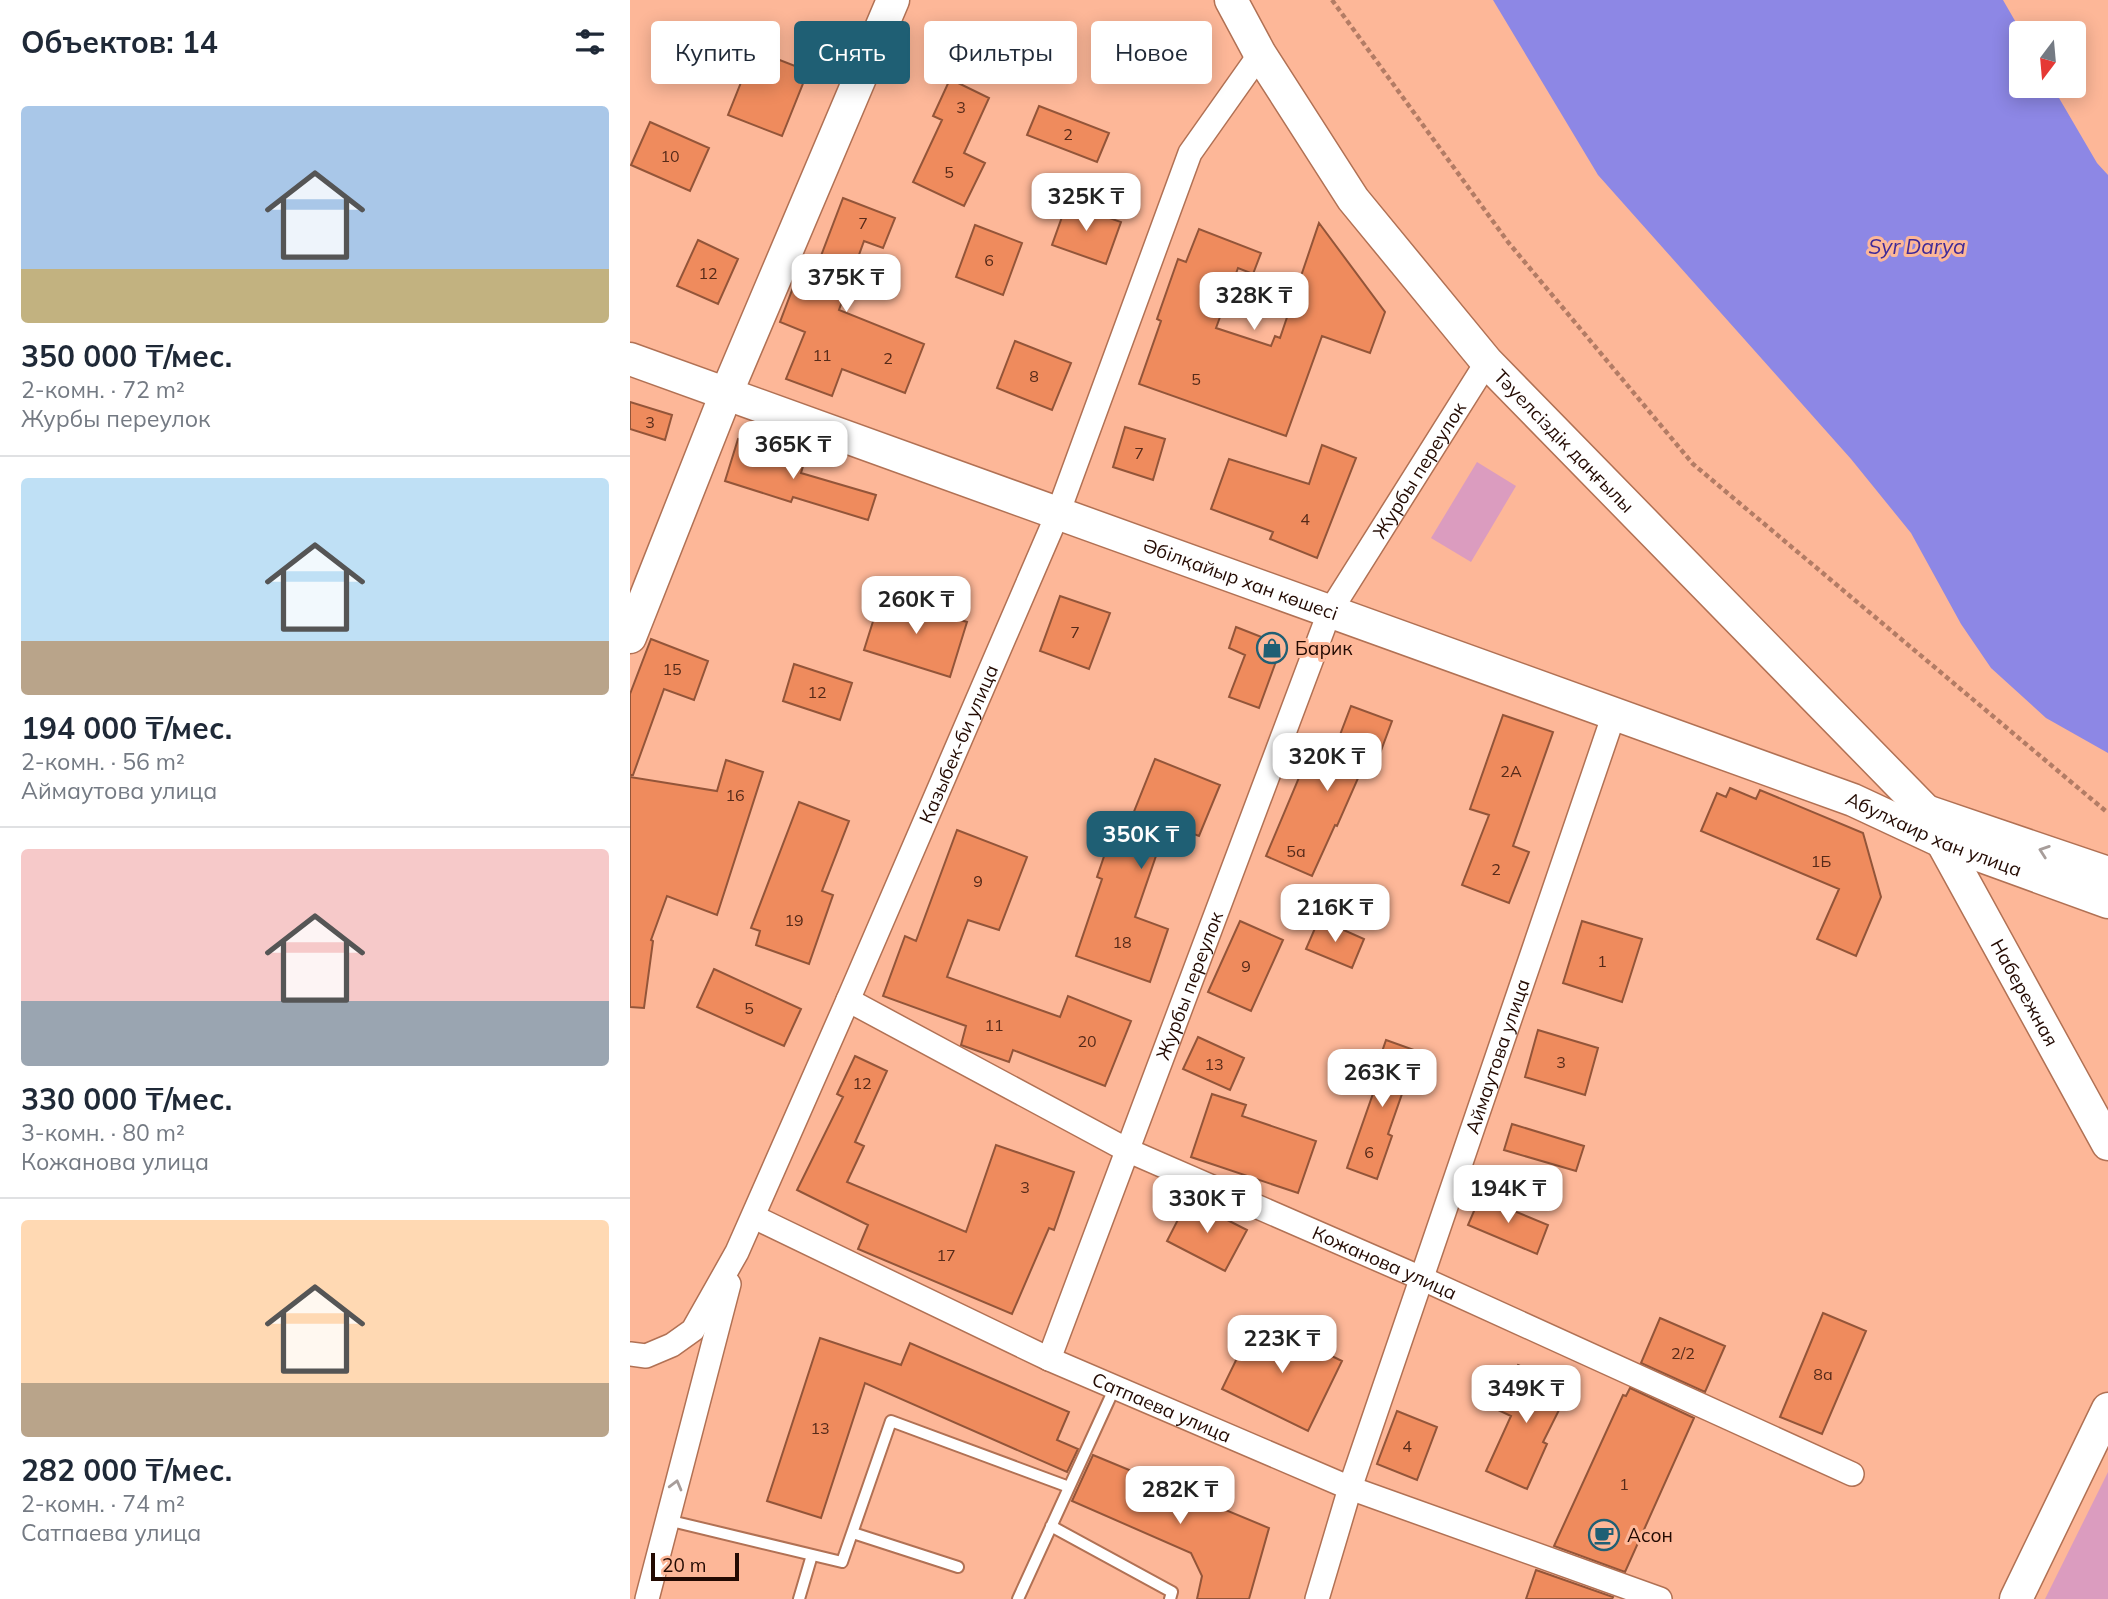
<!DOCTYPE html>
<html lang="ru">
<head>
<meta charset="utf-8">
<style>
  :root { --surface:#fff; --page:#f2f2f3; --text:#1f2937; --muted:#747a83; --line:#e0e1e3; --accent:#1f5f74 }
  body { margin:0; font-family:Mulish,sans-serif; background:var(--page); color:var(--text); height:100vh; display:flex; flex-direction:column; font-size:26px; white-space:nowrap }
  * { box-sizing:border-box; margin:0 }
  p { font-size:23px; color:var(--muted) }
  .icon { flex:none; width:38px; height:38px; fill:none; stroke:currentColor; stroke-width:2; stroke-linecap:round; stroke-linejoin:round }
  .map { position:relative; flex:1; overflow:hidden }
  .details { display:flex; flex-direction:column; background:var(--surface); width:630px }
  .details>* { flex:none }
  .top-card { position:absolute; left:21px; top:21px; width:665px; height:63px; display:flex; gap:14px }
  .needle { width:46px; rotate:196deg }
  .buttons { position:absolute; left:1379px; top:21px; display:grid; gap:14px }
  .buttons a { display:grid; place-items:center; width:77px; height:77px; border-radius:7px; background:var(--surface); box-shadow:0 4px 18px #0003; font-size:35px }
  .scale { position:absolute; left:21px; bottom:18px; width:88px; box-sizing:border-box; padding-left:7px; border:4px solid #230a02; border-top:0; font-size:19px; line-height:24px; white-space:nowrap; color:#230a02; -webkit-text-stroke:5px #fdb798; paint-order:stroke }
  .price { position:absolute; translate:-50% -60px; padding:0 16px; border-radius:14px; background:#fff; color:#222; font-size:23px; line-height:46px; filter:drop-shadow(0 2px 4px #0008) }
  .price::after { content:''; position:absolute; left:50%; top:42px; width:21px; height:16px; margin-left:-10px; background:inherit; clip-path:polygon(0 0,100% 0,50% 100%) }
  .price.selected { background:var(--accent); color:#fff }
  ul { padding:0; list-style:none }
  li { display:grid; align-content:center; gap:14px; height:371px; padding:0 21px }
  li+li { border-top:2px solid var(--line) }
  li span { display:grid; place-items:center; height:217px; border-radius:7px; color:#555 }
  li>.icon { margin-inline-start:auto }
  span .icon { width:126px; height:126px; fill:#fffc; stroke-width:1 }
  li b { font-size:30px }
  h2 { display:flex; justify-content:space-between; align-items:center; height:84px; padding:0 21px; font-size:30px }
  .tag { padding:0 24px; border-radius:7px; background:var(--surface); box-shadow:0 4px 18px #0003; font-size:24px; line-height:63px }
  .tag.selected { background:var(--accent); color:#fff }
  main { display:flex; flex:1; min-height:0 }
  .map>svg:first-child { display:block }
</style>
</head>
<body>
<main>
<section class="details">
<h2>Объектов: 14<svg class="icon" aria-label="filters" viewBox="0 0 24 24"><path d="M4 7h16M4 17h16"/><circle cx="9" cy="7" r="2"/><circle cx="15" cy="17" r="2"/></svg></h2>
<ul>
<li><span style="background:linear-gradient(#a9c7e8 75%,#c2b280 0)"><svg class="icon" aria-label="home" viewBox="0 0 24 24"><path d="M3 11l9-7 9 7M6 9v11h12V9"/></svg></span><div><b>350 000 ₸/мес.</b><p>2-комн. · 72 m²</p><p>Журбы переулок</p></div></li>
<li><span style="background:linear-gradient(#bfe0f5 75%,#b9a48a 0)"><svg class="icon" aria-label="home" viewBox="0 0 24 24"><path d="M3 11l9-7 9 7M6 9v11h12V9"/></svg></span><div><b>194 000 ₸/мес.</b><p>2-комн. · 56 m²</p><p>Аймаутова улица</p></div></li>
<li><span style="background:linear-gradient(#f6c9c9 70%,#9aa5b1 0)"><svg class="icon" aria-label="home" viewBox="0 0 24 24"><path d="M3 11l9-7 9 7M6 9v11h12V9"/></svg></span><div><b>330 000 ₸/мес.</b><p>3-комн. · 80 m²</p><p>Кожанова улица</p></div></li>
<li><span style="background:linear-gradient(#ffd9b3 75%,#b9a48a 0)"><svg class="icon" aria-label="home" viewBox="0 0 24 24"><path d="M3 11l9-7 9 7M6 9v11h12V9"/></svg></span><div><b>282 000 ₸/мес.</b><p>2-комн. · 74 m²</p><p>Сатпаева улица</p></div></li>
</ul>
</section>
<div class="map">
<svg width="1478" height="1599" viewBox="0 0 1478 1599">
  <rect width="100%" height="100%" fill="#fdb798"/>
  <path fill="#db9cbf" d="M847 462 886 486 841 562 801 538Z
    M1478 1472V1599H1415Z"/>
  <path fill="#8d87e5" d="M863 0H1373L1392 33 1391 86H1422L1467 163 1478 175V753L1416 718 1361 668 1331 624 1281 533 1221 459 968 175Z"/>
  <path fill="#ef8b5d" stroke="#935539" stroke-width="2" d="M124 50 178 71 152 136 98 115Z
    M320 79 359 98 334 153 355 163 334 206 283 182 312 120 303 116Z
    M409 106 479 133 467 162 397 135Z
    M20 122 79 148 60 191 1 165Z
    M213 198 265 218 253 248 234 241 209 310 294 344 275 393 212 369 202 396 156 379 175 332 150 322 164 285 178 290Z
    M437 203 491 222 476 264 422 245Z
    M689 223 755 312 740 353 692 336 656 436 509 384 531 321 527 319 548 259 556 262 569 229 631 253 623 274 608 268 586 328 641 346 645 336 650 338Z
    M345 225 392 243 373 295 326 277Z
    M68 240 108 259 88 304 47 286Z
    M385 341 441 363 422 410 367 388Z
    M0 402 42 415 35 440 0 429Z
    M495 427 535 439 523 480 483 467Z
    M108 439 175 460 171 473 246 495 238 520 163 497 161 502 95 481Z
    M692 445 726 458 687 558 640 539 643 532 581 509 599 459 679 484Z
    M251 596 337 622 320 677 234 650Z
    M430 596 480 613 459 669 410 651Z
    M606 627 652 645 629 708 599 697 615 655 599 648Z
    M21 639 78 661 64 700 34 689 3 775H0V694Z
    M164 664 222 683 210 720 153 701Z
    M721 706 762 721 746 764 736 760 707 826 705 825 682 876 636 856 673 768 694 777Z
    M873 715 923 732 883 846 899 852 879 903 832 885 859 815 840 809Z
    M525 759 590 785 569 836 537 824 505 917 538 929 520 982 446 956 472 879 467 877 483 830 495 834Z
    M96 760 133 772 87 915 37 896 21 940 23 941 14 1008 0 1007V777L87 791Z
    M1100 788 1126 799 1130 790 1233 833 1251 897 1226 956 1187 939 1209 889 1071 831 1087 793 1096 797Z
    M169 802 219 821 192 891 203 895 179 964 126 945 130 931 121 928Z
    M327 830 397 857 369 930 338 920 317 977 430 1017 438 996 501 1021 475 1086 383 1050 379 1062 331 1045 336 1026 253 996 275 936 286 941Z
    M689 919 734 939 722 968 676 949Z
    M610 921 653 940 621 1011 578 992Z
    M952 921 1012 939 992 1002 933 983Z
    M84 969 171 1009 154 1046 67 1007Z
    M908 1030 968 1048 955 1095 895 1077Z
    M568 1037 614 1058 600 1090 553 1069Z
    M756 1040 787 1051 758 1134 762 1136 747 1179 717 1168 746 1085 741 1084Z
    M225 1056 257 1071 225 1142 234 1146 217 1182 336 1232 366 1145 444 1172 424 1230 419 1228 382 1314 228 1249 238 1225 167 1190 213 1097 207 1094Z
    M582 1094 616 1105 612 1116 686 1141 668 1193 561 1157Z
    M882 1124 954 1146 946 1171 874 1150Z
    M850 1197 918 1225 907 1254 838 1225Z
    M558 1200 617 1230 595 1271 537 1241Z
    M1193 1313 1236 1331 1192 1434 1150 1417Z
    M1030 1318 1095 1346 1075 1392 1011 1363Z
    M626 1319 712 1361 678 1431 592 1389Z
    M190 1338 271 1365 280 1343 439 1412 427 1440 448 1449 437 1472 235 1383 191 1518 137 1501Z
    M888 1365 939 1390 913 1442 917 1444 897 1489 856 1471 881 1416 866 1409Z
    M1000 1388 1064 1418 995 1572 924 1546 993 1395 996 1396Z
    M767 1411 807 1427 787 1480 747 1464Z
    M463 1455 639 1528 619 1599H567L572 1576 561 1553 442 1501Z
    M906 1570 983 1597 982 1599H896Z"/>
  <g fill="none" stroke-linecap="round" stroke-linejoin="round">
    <g stroke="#b17154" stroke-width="14">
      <path id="lane" d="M37 1520 212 1562 261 1421 439 1487
        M421 1526 542 1592 540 1599
        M223 1533 328 1567
        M169 1599 182 1555
        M388 1599 485 1387"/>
    </g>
    <g stroke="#b17154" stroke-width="26">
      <g id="street">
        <path id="s1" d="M218 1000 497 1150 791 1278 1222 1474"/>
        <path id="s2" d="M124 1217 419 1359 720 1488 1030 1599"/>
        <path id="s3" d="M0 1354 16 1356 42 1345 63 1330 107 1252 218 1000 428 513 560 153 630 54"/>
        <path id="s4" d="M419 1359 699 613 857 362"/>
        <path d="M17 1599 99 1284"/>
        <path id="s5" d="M687 1599 720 1488 984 714"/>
      </g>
    </g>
    <g stroke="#b17154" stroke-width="35">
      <g id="secondary">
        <path id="s6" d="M601 0 630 54 723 199 857 362 1294 809 1478 1144"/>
        <path id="s7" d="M0 359 1223 800 1313 842 1478 902"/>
        <path d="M0 637 96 394 263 0"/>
        <path d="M1287 808 1478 873"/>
        <path d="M1386 1599 1478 1409"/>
      </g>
    </g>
    <path stroke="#b37c65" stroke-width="4.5" stroke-dasharray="5 3.5" stroke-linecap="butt" d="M702 0 878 242 1063 464 1478 813"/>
    <use href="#lane" stroke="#fff" stroke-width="10"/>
    <use href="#street" stroke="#fff" stroke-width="23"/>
    <use href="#secondary" stroke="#fff" stroke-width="32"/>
  </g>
  <defs><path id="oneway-chevron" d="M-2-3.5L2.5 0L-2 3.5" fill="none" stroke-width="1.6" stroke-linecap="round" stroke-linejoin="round" transform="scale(1.75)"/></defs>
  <g stroke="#a79d9a">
    <use href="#oneway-chevron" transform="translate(1414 851) rotate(-161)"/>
    <use href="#oneway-chevron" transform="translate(46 1485) rotate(-75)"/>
  </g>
  <defs>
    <g id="shop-ring" transform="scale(1.575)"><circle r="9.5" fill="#fdb798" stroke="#1f5f74" stroke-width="1.5"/><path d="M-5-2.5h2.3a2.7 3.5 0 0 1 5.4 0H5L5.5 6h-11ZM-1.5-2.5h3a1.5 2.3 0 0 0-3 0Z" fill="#1f5f74"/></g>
    <g id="cafe-ring" transform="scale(1.575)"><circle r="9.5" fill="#fdb798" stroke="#1f5f74" stroke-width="1.5"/><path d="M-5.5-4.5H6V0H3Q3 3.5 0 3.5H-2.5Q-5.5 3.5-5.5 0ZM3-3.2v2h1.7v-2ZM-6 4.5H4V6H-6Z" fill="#1f5f74"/></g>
  </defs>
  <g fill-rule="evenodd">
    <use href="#shop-ring" x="642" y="648"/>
    <use href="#cafe-ring" x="974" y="1535"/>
  </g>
  <g text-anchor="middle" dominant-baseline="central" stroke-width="6" stroke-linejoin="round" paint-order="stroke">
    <g font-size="16" fill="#562a19">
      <text x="331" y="107">3</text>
      <text x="438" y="134">2</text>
      <text x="40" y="156">10</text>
      <text x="319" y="172">5</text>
      <text x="233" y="223">7</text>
      <text x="359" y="260">6</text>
      <text x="78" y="273">12</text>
      <text x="192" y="355">11</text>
      <text x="258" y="358">2</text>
      <text x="404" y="376">8</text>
      <text x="566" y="379">5</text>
      <text x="20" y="422">3</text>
      <text x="509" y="453">7</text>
      <text x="675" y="519">4</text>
      <text x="445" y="632">7</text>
      <text x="42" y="669">15</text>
      <text x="187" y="692">12</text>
      <text x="881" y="771">2А</text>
      <text x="105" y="795">16</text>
      <text x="666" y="851">5а</text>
      <text x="1191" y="861">1Б</text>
      <text x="866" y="869">2</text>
      <text x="348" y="881">9</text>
      <text x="164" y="920">19</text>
      <text x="492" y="942">18</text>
      <text x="972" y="961">1</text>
      <text x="616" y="966">9</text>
      <text x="119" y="1008">5</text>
      <text x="364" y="1025">11</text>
      <text x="457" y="1041">20</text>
      <text x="931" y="1062">3</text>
      <text x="584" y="1064">13</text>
      <text x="232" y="1083">12</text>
      <text x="739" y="1152">6</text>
      <text x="395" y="1187">3</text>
      <text x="316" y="1255">17</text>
      <text x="1053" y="1353">2/2</text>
      <text x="1193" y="1374">8а</text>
      <text x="190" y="1428">13</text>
      <text x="777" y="1446">4</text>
      <text x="994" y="1484">1</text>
    </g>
    <g font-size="19" fill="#230a02" stroke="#fdb798">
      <text stroke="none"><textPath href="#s6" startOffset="555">Тәуелсіздік даңғылы</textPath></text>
      <text stroke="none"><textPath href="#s4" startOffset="966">Журбы переулок</textPath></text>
      <text stroke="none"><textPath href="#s7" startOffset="649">Әбілқайыр хан көшесі</textPath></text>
      <text stroke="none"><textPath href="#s3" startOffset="714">Казыбек-би улица</textPath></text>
      <text stroke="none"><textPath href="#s7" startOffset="1388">Абулхаир хан улица</textPath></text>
      <text stroke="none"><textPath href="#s4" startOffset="399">Журбы переулок</textPath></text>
      <text stroke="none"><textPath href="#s6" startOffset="1279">Набережная</textPath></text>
      <text stroke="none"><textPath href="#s5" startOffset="572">Аймаутова улица</textPath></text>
      <text stroke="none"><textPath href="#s1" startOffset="598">Кожанова улица</textPath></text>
      <text stroke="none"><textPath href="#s2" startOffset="450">Сатпаева улица</textPath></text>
    </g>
    <g font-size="19" fill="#230a02" stroke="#fdb798" text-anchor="start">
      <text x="665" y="648">Барик</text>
      <text x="997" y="1535">Асон</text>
    </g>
    <g font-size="21" font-style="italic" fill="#402a97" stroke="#fdb798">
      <text x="1287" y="246">Syr Darya</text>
    </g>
  </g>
</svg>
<div class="buttons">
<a><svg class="needle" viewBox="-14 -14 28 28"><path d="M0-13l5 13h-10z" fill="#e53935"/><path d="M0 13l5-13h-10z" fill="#747a83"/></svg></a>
</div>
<div class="scale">20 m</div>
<b class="price" style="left:456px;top:233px">325K ₸</b>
<b class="price" style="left:216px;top:314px">375K ₸</b>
<b class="price" style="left:624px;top:332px">328K ₸</b>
<b class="price" style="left:163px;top:481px">365K ₸</b>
<b class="price" style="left:286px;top:636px">260K ₸</b>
<b class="price" style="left:697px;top:793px">320K ₸</b>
<b class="price selected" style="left:511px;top:871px">350K ₸</b>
<b class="price" style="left:705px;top:944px">216K ₸</b>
<b class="price" style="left:752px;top:1109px">263K ₸</b>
<b class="price" style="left:878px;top:1225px">194K ₸</b>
<b class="price" style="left:577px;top:1235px">330K ₸</b>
<b class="price" style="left:652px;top:1375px">223K ₸</b>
<b class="price" style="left:896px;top:1425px">349K ₸</b>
<b class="price" style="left:550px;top:1526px">282K ₸</b>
<div class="top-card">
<a class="tag">Купить</a>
<a class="tag selected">Снять</a>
<a class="tag">Фильтры</a>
<a class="tag">Новое</a>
</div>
</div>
</main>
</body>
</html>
